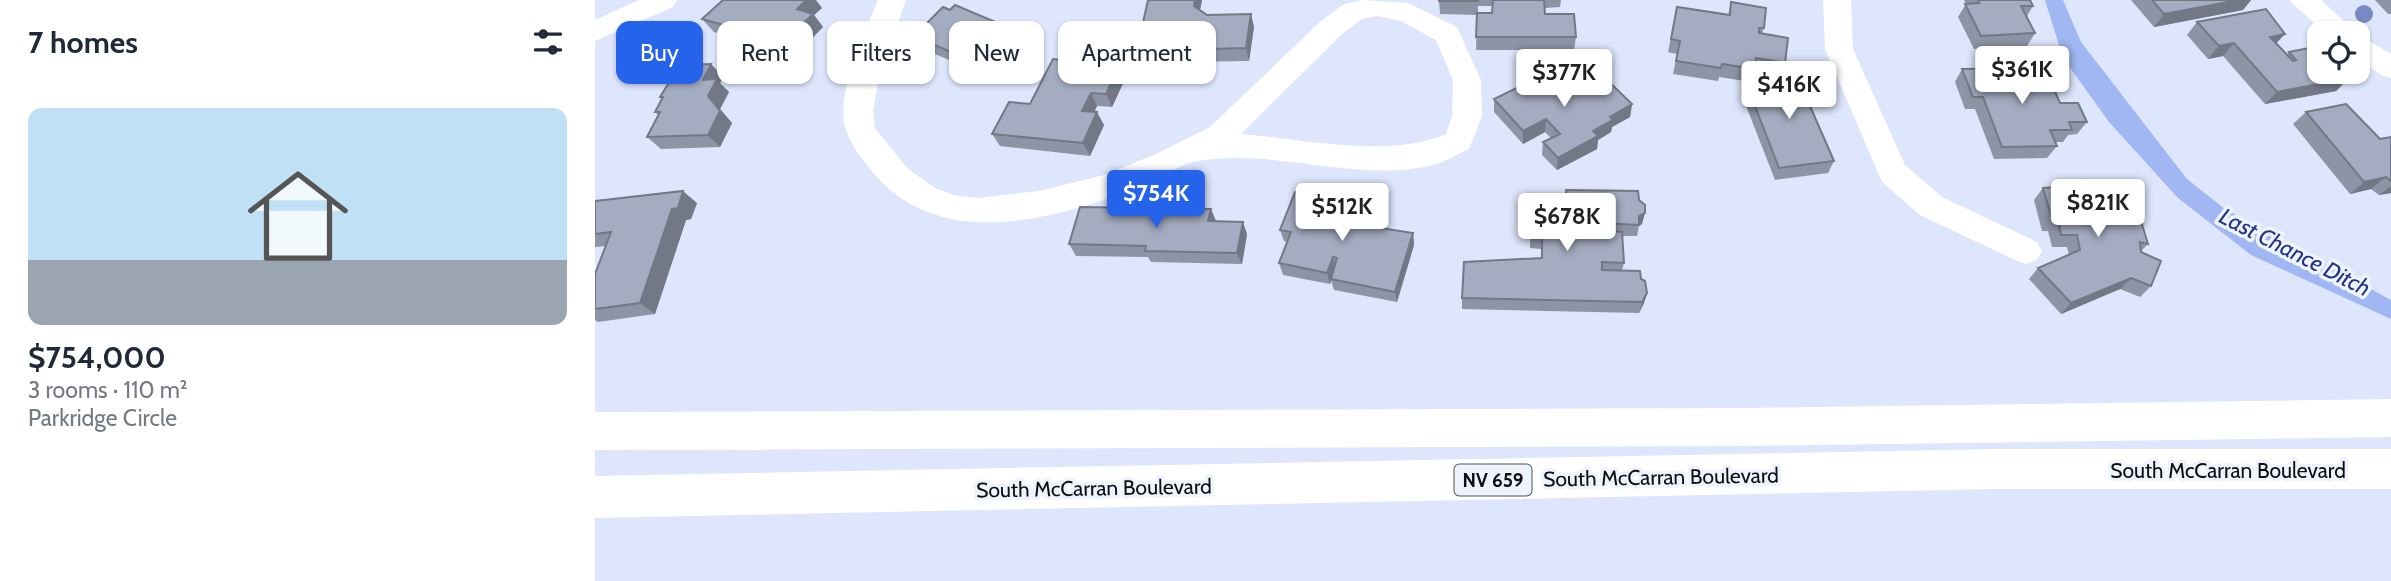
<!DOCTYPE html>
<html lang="en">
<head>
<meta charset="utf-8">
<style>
  :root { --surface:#fff; --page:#f2f2f3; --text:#1f2937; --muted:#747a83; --accent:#2563eb }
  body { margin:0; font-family:Cabin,sans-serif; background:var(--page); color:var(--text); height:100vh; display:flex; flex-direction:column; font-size:26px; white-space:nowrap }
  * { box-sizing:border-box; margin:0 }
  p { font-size:23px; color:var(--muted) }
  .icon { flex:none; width:38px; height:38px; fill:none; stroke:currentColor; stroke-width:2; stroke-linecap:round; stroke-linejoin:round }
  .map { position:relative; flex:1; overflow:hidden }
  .panel { display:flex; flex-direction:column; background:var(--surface); width:595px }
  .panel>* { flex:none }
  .guide { position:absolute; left:21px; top:21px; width:665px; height:63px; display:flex; gap:14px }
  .buttons { position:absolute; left:1712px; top:21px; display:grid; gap:14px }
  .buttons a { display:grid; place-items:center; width:63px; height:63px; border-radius:14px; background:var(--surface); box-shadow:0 2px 5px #0004; font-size:35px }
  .price { position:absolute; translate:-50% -60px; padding:0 16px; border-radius:7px; background:#fff; color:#222; font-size:23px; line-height:46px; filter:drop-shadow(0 2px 4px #0008) }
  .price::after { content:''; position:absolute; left:50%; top:42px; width:21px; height:16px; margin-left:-10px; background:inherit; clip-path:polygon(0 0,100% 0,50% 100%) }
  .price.on { background:var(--accent); color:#fff }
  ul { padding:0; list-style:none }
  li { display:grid; align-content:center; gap:14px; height:371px; padding:0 28px }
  li span { display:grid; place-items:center; height:217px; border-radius:14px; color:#555 }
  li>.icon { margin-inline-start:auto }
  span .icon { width:126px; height:126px; fill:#fffc; stroke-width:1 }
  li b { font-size:30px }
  h2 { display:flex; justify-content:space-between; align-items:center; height:84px; padding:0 28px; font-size:30px }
  .chip { padding:0 24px; border-radius:14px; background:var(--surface); box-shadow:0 2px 5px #0004; font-size:24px; line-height:63px }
  .chip.on { background:var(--accent); color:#fff }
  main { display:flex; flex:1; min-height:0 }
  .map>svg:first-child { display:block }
</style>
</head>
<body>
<main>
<section class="panel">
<h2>7 homes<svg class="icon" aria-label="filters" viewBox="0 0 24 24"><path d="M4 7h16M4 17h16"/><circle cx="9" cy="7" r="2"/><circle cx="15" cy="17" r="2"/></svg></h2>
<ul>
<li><span style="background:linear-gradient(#bfe0f5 70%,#9aa5b1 0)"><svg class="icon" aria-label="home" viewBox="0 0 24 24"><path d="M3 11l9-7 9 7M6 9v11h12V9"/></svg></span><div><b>$754,000</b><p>3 rooms · 110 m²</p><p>Parkridge Circle</p></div></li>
</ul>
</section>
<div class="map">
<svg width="1796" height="581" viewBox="0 0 1796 581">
  <rect width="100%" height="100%" fill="#dde6fc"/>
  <path fill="#a0b7f3" d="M1450 0H1468L1486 42 1592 179 1630 209 1796 300V319L1656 255 1583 198 1514 122 1468 58Z"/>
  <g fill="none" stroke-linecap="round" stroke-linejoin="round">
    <path fill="#fff" fill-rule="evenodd" d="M44 0H82L78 7 0 41V20Z
      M283 0H311L284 78 278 110 280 128 313 169 340 188 358 195 382 198 444 191 509 175 561 154 615 127 726 21 749 4 768 0 813 3 862 27 886 80 887 116 874 149C861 155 848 163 835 166 758 182 679 148 602 161 587 163 569 177 554 183 471 216 351 255 281 176 269 162 255 145 250 127 241 93 270 32 283 0ZM782 16 806 21 841 40 858 80 857 116 851 134C795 159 707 139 646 134L746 35 767 19Z
      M1228 0H1256L1258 49 1310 165 1347 197 1442 242 1447 251 1442 260 1431 264 1420 260 1325 215 1287 182 1230 49Z
      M1694 0H1726L1762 33H1730Z
      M1762 34 1796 54V78L1786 75 1762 58Z"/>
    <path fill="#fff" fill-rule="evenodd" d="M1796 399V437L1144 446 0 450V412L1144 408Z
      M1399 449H1796V489H1399L0 518V476Z"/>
  </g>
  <circle fill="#7989c2" cx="1769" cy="14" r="9"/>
  <path fill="#8d94a6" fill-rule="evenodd" d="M553 0H607L605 10 612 15 659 27 654 61 580 62 552 40 547 27Z
    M844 0H966L965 7 950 8V14L981 37 979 50H881L882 15 845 14ZM883 6H898L897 13H883Z
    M1369 0H1435L1438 6 1432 16 1440 33 1432 46 1379 49 1363 17 1371 4Z
    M1536 0H1656L1648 10 1559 27Z
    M1780 0H1796V14H1793Z
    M1136 2 1169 28 1167 33 1190 63 1186 75 1159 71 1156 80 1239 161 1233 173 1180 180 1146 93 1150 81 1124 77 1123 81 1078 74 1082 54 1073 52 1082 7 1133 15Z
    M227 8 219 15 228 27 200 55 119 32 107 19Z
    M1602 22 1681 43 1692 54 1694 52 1754 78 1741 91 1670 104 1628 56 1613 59 1592 35Z
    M319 36 436 47 414 68 386 56 373 68 328 49Z
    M116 64 128 77 125 83 134 92 125 109 137 123 125 147 66 149 52 137 63 115 60 112 67 99 65 97Z
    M524 66 530 79 517 107 502 106 499 112 509 125 495 156 405 146 397 134Z
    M1367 69 1435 80 1465 103 1492 122 1482 134 1473 135 1468 142H1460L1462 146 1452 158 1399 159 1380 109H1370L1360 82Z
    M951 81 990 90 1037 104 1035 117 1017 127 1016 132 1003 140 1002 149 962 170 947 155 948 142 956 138 950 132 928 144 899 112V99Z
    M1711 112 1785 139 1796 137V193L1784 195 1776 189 1755 194 1698 124Z
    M1488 180 1553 244 1546 251 1556 286 1545 297 1525 289 1466 314 1434 279 1443 268 1474 255 1472 247H1457L1453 231H1447L1439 200 1448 188 1483 187Z
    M971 190 1044 200 1047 224 1044 226 1042 236H1027L1029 263 1027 270 1046 279 1052 293 1049 303 1044 313 867 309V298L946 258V249L935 248 936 196 970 197Z
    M757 200 759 212 755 223 818 233 819 245 802 302 739 290 736 280 735 284 688 275 684 263 692 242 689 241 685 230Z
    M0 201 102 203 96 219 91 220 60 314 3 322 0 320V274L11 246 0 247Z
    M621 222 652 234 647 264 556 262 553 257 481 256 474 244Z"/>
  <path fill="#737887" d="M211 0H221L227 8 219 15 228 27 200 55 189 42 202 9Z
    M600 0H607L603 19 599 6Z
    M1644 0H1656L1648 10 1559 27 1569 14Z
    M656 14 659 27 654 61 651 48Z
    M429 34 436 47 414 68 406 55Z
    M1690 34 1678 47 1675 37Z
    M378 43 386 56 373 68 365 56Z
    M1639 43 1628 56 1613 59 1624 46Z
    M116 64 128 77 125 83 134 92 125 109 137 123 125 147 113 135V96L108 80Z
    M524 66 530 79 517 107 511 94Z
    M1754 78 1741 91 1670 104 1682 92Z
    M496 93 502 106 494 124 487 111Z
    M1037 104 1035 117 1017 127 1016 132 1003 140 1002 149 962 170 963 158 1015 117Z
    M502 112 509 125 495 156 488 143Z
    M951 119 950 132 928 144V131Z
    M1791 177 1776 189 1755 194 1769 182Z
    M1796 186V193L1784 195Z
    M88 191 102 203 96 219 91 220 60 314 45 303 77 209Z
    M757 200 759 212 749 240 747 229Z
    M616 209 621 221 618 233 613 221Z
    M1050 213 1047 224 1044 226V216Z
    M648 222 652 234 647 264 642 253Z
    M818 233 819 245 802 302 800 292Z
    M738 257 741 269 735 284 732 273Z
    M1536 278 1525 289 1466 314 1476 303Z
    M1052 293 1049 303 1044 313 1047 302Z"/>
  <path fill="#a4acc1" stroke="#737887" stroke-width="2" d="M128 0H211L202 9 218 14 189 42 107 19Z
    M553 0H600L599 6 612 15 656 14 651 48 576 50 547 27Z
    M844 0H883V1H844Z
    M898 0H949L950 14H979L981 37H881L882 13H897Z
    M1383 0H1435L1438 6H1426L1440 33 1386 36 1370 4 1384 3Z
    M1557 0H1644L1569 14Z
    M1136 2 1171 8 1169 28H1164V33L1193 38 1190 63 1161 58 1159 69 1127 64 1126 68 1081 61 1085 41 1076 39 1082 7 1135 15Z
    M360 5 429 34 406 55 378 43 365 56 319 36 348 7 355 10Z
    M1671 9 1690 34 1675 37 1698 61 1701 60 1694 52 1719 47 1724 51V72H1747L1754 78 1682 92 1639 43 1624 46 1602 22Z
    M458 59 524 66 511 94 496 93 487 111 502 112 488 143 397 134 414 102 435 104Z
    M116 64 108 80 122 79 113 96 125 111 113 135 52 137 65 112H60L68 97H65L85 65Z
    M1430 68 1435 80H1455L1465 103H1483L1492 122H1474L1477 130H1455L1462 146 1407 147 1388 97H1378L1367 69Z
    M971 71 990 90 1011 79 1037 104 1015 117 1018 120 998 131 1003 136 963 158 948 142 965 134 951 119 928 131 899 99 946 76 951 81Z
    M1201 74 1239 161 1184 168 1150 80Z
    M1751 104 1785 139 1796 137V181L1791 177 1769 182 1711 112Z
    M1488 180 1535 185 1553 244 1545 242 1546 252 1566 261 1556 286 1536 278 1476 303 1443 268 1485 250 1482 235H1466L1463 219H1457L1448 188 1490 186Z
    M971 190 1043 191 1044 200 1050 205V213L1044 216V225L1006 223V230L1027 232 1029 263 1007 262V270L1045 271 1046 279 1050 281 1052 293 1047 302 867 298 869 262 947 258V237H936V196L971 197Z
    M88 191 83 208 77 209 45 303 0 309V274L16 232 0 234V201Z
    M700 192 757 200 747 229H751L754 223 818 233 800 292 736 279 742 258 738 257 732 273 684 263 696 232 685 230Z
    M485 207 616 209 613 221 648 222 642 253 550 251 551 246 474 244Z"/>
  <g text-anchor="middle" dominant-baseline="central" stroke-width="7" stroke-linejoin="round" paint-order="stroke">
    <rect fill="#eff3fc" stroke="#4f535a" stroke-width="2" x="859.5" y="464.5" width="77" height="31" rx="5"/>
    <g font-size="19" font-weight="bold" fill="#0b0e15">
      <text x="898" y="480">NV 659</text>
    </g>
    <g font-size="21" fill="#0b0e15" stroke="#eff3fc">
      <text x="1633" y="470">South McCarran Boulevard</text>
      <text transform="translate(1066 477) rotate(-1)">South McCarran Boulevard</text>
      <text transform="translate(499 488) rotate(-1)">South McCarran Boulevard</text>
    </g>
    <g font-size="23" font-style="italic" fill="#203488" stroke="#eff3fc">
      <text transform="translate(1700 252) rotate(27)">Last Chance Ditch</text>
    </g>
  </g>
</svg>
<div class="buttons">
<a><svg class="icon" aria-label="locate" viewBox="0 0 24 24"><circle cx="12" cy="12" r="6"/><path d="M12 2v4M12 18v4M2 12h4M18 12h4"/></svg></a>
</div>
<b class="price" style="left:1427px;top:106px">$361K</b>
<b class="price" style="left:969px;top:109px">$377K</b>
<b class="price" style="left:1194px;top:121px">$416K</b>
<b class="price on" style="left:561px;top:230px">$754K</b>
<b class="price" style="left:1503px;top:239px">$821K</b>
<b class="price" style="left:747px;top:243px">$512K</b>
<b class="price" style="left:972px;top:253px">$678K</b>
<div class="guide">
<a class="chip on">Buy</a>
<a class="chip">Rent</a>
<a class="chip">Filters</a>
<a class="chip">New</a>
<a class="chip">Apartment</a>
</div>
</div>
</main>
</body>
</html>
